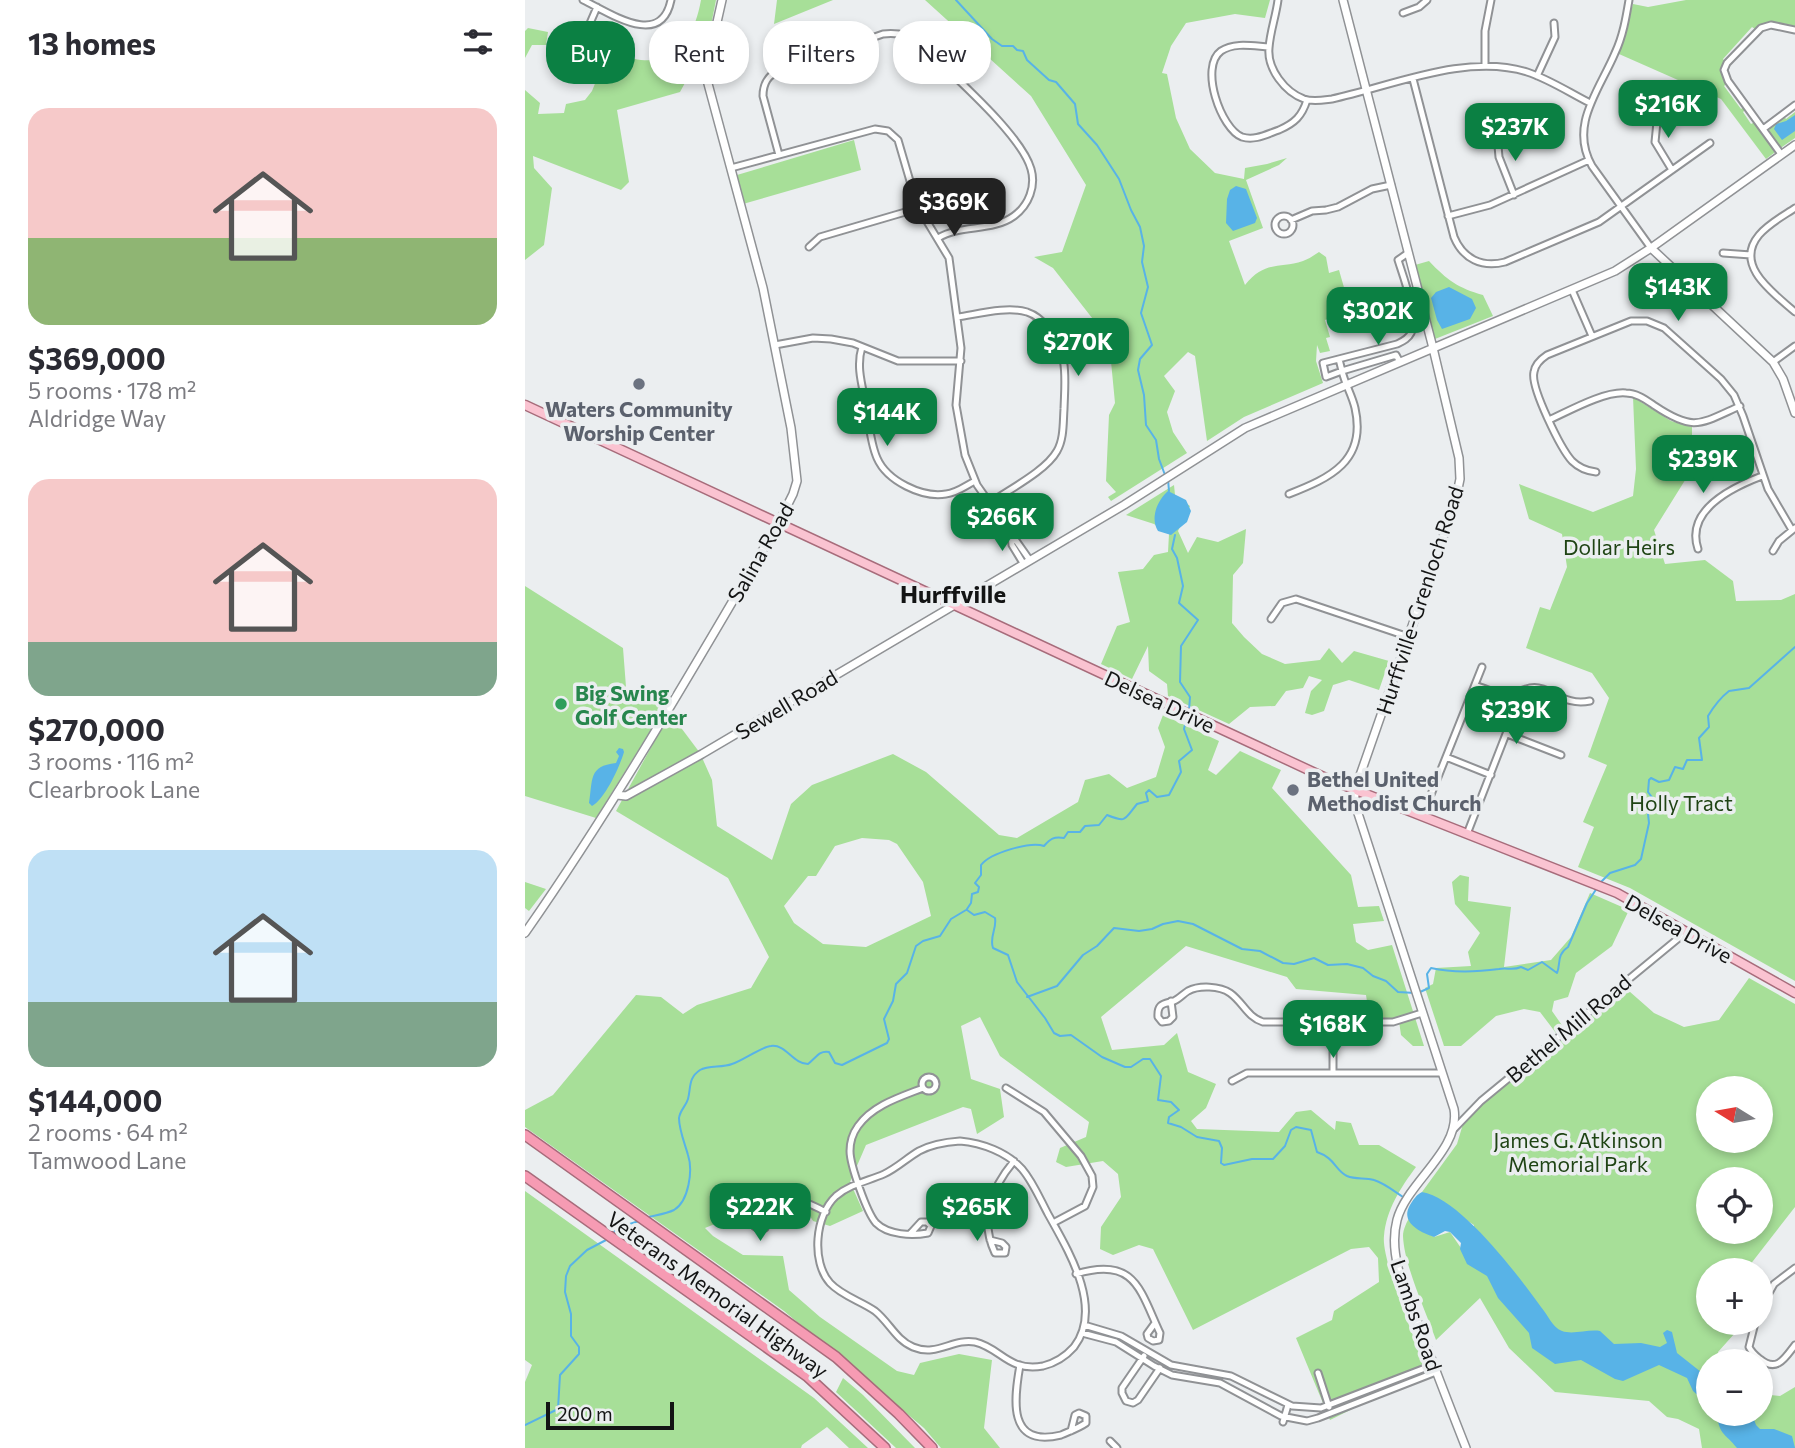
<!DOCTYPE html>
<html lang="en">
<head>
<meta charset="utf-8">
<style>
  :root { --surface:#fff; --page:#f2f2f3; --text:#2b2b33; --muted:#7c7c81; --accent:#0b8043 }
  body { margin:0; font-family:Commissioner,sans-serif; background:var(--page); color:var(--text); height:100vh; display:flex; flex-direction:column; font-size:26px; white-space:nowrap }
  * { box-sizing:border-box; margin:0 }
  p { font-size:23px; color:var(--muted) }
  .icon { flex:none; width:38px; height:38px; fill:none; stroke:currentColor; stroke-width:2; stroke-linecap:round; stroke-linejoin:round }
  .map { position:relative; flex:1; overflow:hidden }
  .sheet { display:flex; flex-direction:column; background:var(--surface); width:525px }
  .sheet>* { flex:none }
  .hud { position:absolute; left:21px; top:21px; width:665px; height:63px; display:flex; gap:14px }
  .needle { width:46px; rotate:281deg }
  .fabs { position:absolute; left:1171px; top:1076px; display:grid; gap:14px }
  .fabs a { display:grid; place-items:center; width:77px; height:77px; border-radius:50%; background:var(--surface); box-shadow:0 4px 10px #0003; font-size:35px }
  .scale { position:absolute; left:21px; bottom:18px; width:128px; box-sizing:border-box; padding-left:7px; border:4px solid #131414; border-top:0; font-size:19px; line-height:24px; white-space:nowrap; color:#131414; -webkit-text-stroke:5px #ebeef0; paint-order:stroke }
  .price { position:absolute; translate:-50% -60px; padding:0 16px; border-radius:14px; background:var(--accent); color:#fff; font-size:23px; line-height:46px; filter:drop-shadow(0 2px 4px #0008) }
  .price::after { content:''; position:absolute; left:50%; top:42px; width:21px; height:16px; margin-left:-10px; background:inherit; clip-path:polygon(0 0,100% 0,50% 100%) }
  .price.current { background:#222; color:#fff }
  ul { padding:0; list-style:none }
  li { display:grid; align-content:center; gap:14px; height:371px; padding:0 28px }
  li span { display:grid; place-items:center; height:217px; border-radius:21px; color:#555 }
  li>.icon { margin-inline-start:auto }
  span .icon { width:126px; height:126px; fill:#fffc; stroke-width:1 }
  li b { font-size:30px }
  h2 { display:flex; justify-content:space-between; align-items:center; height:84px; padding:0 28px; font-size:30px }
  .pill { padding:0 24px; border-radius:28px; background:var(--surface); box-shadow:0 4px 10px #0003; font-size:24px; line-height:63px }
  .pill.current { background:var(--accent); color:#fff }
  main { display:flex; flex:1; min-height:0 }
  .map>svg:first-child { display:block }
</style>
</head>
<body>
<main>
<section class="sheet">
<h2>13 homes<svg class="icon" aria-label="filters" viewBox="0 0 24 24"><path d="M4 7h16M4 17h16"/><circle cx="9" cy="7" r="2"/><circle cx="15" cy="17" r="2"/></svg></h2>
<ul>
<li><span style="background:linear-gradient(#f6c9c9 60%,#8fb573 0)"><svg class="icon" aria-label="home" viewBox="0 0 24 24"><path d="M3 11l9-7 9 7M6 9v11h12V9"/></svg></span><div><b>$369,000</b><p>5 rooms · 178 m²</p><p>Aldridge Way</p></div></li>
<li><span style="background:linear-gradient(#f6c9c9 75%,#7fa58c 0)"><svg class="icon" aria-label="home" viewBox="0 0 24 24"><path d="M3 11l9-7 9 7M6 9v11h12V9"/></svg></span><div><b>$270,000</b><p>3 rooms · 116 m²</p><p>Clearbrook Lane</p></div></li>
<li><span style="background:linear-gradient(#bfe0f5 70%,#7fa58c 0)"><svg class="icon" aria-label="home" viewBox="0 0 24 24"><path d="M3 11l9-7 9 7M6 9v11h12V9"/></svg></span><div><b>$144,000</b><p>2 rooms · 64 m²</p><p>Tamwood Lane</p></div></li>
</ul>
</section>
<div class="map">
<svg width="1270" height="1448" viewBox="0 0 1270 1448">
  <rect width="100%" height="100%" fill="#ebeef0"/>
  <path fill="#a7df98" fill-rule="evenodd" d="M176 0H191L179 61 178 78 161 81 155 92 92 110 104 182 96 190 8 156 9 168 27 188 19 245 0 260V90L15 103 13 114 39 113 41 104 60 100 67 91 84 49C94 53 106 59 116 60 155 64 170 33 176 0Z
    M252 0H308L249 24Z
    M400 0H745L740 18 710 14 661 23 646 46 637 73 642 74 651 118 665 149 690 173 719 179 720 168 742 164 762 158 754 165 721 180 738 228 704 241 720 285C740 260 754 269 778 261 784 259 789 255 794 252L801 257 804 273 814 270 826 312 800 320 805 337 801 338 805 351 795 353 792 345 791 361 798 383 719 417 682 441 670 356 663 352 639 376 650 391 642 412 648 432 662 453 586 501 583 497 591 492 581 481 584 415 590 403 585 351 571 323 528 268 509 257 537 252 561 185 506 96Z
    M1161 0H1270V26C1255 23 1242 18 1230 29L1227 27 1198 59 1200 62 1197 75 1202 83 1199 86 1216 109 1219 107 1221 109 1218 112 1226 124 1230 122 1249 149V153L1241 159 1196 99 1094 54 1108 4 1123 7Z
    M3 28 23 32 21 45H7L0 58V31Z
    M1270 112V138L1257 147H1255L1244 132 1245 126 1259 116 1261 119Z
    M329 140 336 170 218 204 212 175Z
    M904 261C922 280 933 288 958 295L968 316 910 339 908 335 890 265Z
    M1108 397 1146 421 1167 427V469L1129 530 1140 564 1180 560 1208 581 1211 601 1256 600 1270 594V981L1105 888 1053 867 1069 827 1058 822 1082 765 1063 757 1084 698 1067 673 1001 648 1015 607 1025 610 1042 567 1037 534 1004 519 994 484 1068 512 1108 496 1111 469Z
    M649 485 650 495 665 506 653 531 663 553 672 537 693 542 721 529 718 563 708 575 707 623 719 637 737 654 760 664 795 660 804 648 817 663 829 651 864 661 854 690 824 680 808 685 799 711 787 715 780 713 786 691 797 680 784 676 778 688 761 691 750 706 725 707 704 724 643 696 642 684 624 671 623 646 607 679 576 664 592 626 605 622 593 572 618 569 629 555 643 552 644 534 629 524 601 515Z
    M0 586 98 648 101 687 139 709 71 818 0 796Z
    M145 713 175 753 187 780 192 826 247 860 266 804 287 785 368 754 401 772 474 835 492 838 553 802 560 780 584 774 602 788 631 777 640 747 633 728 638 715 694 741 683 770 691 775 715 751 756 770 747 788 826 875 833 907 854 906 859 921 828 924 831 942 843 950 867 945 899 1046H888L876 1035 874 1021 845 1022 841 995 771 989 762 977 661 946 576 1017 587 1050 639 1045 652 1033 663 1072 691 1084 681 1108 666 1121 672 1129 754 1132 771 1112 786 1110 810 1130 811 1121 826 1123 834 1145H854L891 1167C876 1187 861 1210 859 1236 856 1260 892 1344 902 1372L805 1420 771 1338 807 1320 809 1311 854 1282 853 1258 844 1247 826 1249 668 1330 628 1249 614 1245 588 1255 575 1249 576 1227 596 1197 593 1174 578 1161 541 1167 531 1162 535 1148 561 1137 564 1122 475 1056 455 1017 436 1026 446 1079 475 1089 479 1117 452 1134 446 1109 438 1107 341 1145 325 1182 338 1211 305 1226 288 1221 270 1191 180 1228 188 1236 218 1255 258 1256 264 1290 295 1317 372 1371 389 1375 395 1363 434 1354 467 1360 459 1428 475 1448H416L399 1428 259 1311 0 1127V1110L28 1095 111 995 136 997 158 1014 172 1005 226 988 244 957 203 878 91 811ZM337 838 364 840 372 844 398 882 406 916 341 947 298 944 269 923 259 906 283 876H291L310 846Z
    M935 875 944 877 943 901 986 907 979 967 1026 960 1046 937 1065 893 1104 910 1087 946 1051 973 1043 997 1029 1001 1027 1011 1041 1031 1096 984 1129 1013 1159 1027 1194 1020 1224 978 1270 1004V1207L1221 1270H1183V1323H1203L1210 1333 1193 1352 1195 1361 1183 1362V1414H1236V1394L1255 1396 1270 1387V1448H1177L1174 1429 1153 1419 1142 1417 1124 1401 1030 1392 984 1348 955 1298 911 1340C901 1312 879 1265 878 1236 878 1229 882 1222 885 1216L909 1237 925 1232 949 1267V1225L897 1192 932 1144 938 1124 958 1102 1034 1037 1015 1012 999 1009 971 1016 936 1046H919L900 988 908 984 911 968 946 966 943 952 955 933 930 904 927 882ZM1183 1088H1236V1141H1183ZM1183 1180H1236V1232H1183Z
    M0 882 21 889 4 911 0 908Z
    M0 1191 289 1398 343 1448H324L302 1427 277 1445 276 1448H0V1382L7 1365 0 1360Z
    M318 1378 338 1395 390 1448H371L311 1392Z"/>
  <path fill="#58b3e7" d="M1270 115V131L1257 140 1249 129 1251 124 1261 121Z
    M711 186 721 189 732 218 730 223 708 231 701 223 702 199 705 190Z
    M924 287 947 299 951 308 945 319 917 329 912 320 906 298 911 292Z
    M643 491 661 500 666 511 662 522 646 535 633 531C625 518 632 501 643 491Z
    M94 748 98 749 99 752C95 766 80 799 67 806L64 803C68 780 63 766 91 763L94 756 91 752Z
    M897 1192C935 1198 993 1275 1016 1307 1023 1315 1027 1327 1037 1331 1048 1335 1063 1329 1075 1331L1089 1344 1116 1343 1135 1347 1142 1343 1138 1333 1142 1330 1147 1332 1152 1353 1176 1372 1183 1381V1405L1168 1391 1162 1378 1134 1365 1098 1381 1090 1379 1056 1360 1030 1364 1007 1348 1004 1333 973 1298 962 1276 942 1264 935 1249 936 1243 925 1232 920 1231 909 1237C894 1232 875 1222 885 1205 889 1199 891 1195 897 1192Z
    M1192 1414H1227L1231 1425 1235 1429H1249L1267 1436 1270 1448H1212C1200 1433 1194 1435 1192 1414Z"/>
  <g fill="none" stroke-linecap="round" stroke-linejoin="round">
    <path stroke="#58b3e7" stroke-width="2" d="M431 0 467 39 477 46H488L492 50 498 51 502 60 524 80 531 82 550 104 553 124 572 145 594 179 606 210 615 227 619 246 617 262 623 287 616 313 627 345 615 359 613 370 619 395 621 425 631 440 634 459 640 475
      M643 479 644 491
      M650 535 647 549 652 558 658 586 654 603 673 620 656 646 655 682 665 697 664 711
      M1075 883 1085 873 1110 865 1116 859 1124 823 1123 814 1129 800 1123 792 1124 780 1126 778 1134 782 1144 780 1150 767 1158 769 1162 760H1177L1174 738 1184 727 1183 716C1189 706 1195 698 1204 691L1224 688 1270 647
      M442 909 446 903 447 894 453 892 454 887 450 883 456 875V865C465 853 506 841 519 846 525 839 529 836 539 838L543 832H555L560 826 574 825 582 815C602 823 599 820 612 804L623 801 621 793 624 790 632 797 644 795 656 772 654 761 667 750 659 729 662 716
      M442 910 449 915 460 912 470 918C472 929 464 937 468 948L483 955 492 982 520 1018 529 1033 535 1036 546 1035 577 1057 600 1067H606L618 1059H625L636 1076 633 1100 646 1102 654 1110 644 1117 643 1123 656 1127 672 1137 694 1141 697 1148 696 1163 699 1165 727 1159H748L760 1146 766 1130 771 1127 786 1130 792 1152C810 1158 810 1170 822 1176 831 1180 840 1177 849 1180 859 1183 869 1191 878 1197
      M895 992 904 988 902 974 906 968C928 973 951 972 974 969 982 967 987 971 996 967L1003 970 1017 962 1032 973C1036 964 1031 955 1043 947L1062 903 1072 888
      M502 997 532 986 558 955 572 946 589 928 614 931 627 929 638 924 653 921 668 924 717 949 735 951 758 963 769 964 789 958 803 965 822 964 838 968 848 976 861 981 873 992 890 993
      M123 1217C131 1215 141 1214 149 1210 164 1201 168 1170 163 1155 160 1144 154 1130 154 1118 155 1110 161 1106 163 1099 166 1088 163 1078 175 1070 184 1065 197 1068 207 1064 217 1061 238 1046 246 1046 261 1044 268 1064 283 1064 291 1058 294 1050 304 1052L310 1063 317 1065 362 1043 364 1039 359 1019 368 1001 371 984 382 973 391 946 398 941 415 936 426 919 441 910
      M87 1235 92 1228 114 1221
      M0 1425 33 1409 35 1375 54 1354V1347L46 1336V1314L40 1292 41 1276 45 1266 62 1250 83 1239"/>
    <g stroke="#909295" stroke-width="9">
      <path id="street" d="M58 0C85 13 136 49 146 0
        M753 0C751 16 745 32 744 48 742 69 760 92 779 99 788 102 798 100 807 99 867 86 941 53 1002 72 1024 79 1045 93 1065 103
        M1104 0C1101 18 1098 36 1090 53 1074 91 1044 125 1067 166L1126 248
        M878 13 894 7 902 0
        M744 47C728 46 709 42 696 51 674 67 696 129 717 137 730 141 742 134 754 130 770 123 777 116 782 100
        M960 65V31L966 0
        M36 70 50 58 72 7
        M1012 76 1030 37 1029 23
        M888 79 929 237C938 259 957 268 980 262L1074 222 1185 143
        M1133 112 1130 142 1147 170
        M1238 129 1270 105
        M972 135 974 157 989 195
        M1256 154 1203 81 1199 70 1202 63 1236 28 1246 25 1270 30
        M254 155 238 96C238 83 243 75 255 70L358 34C375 32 387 36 400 48 427 75 496 134 506 169 511 186 504 205 489 216 467 232 436 224 413 238
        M206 168 350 129 363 131 373 140 392 205 424 258 436 348 431 405 440 455 452 485 504 559
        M1270 208C1258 216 1243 224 1234 235 1208 266 1250 294 1270 312
        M923 216 965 205 1064 160
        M750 225a9 9 0 1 1 18 0a9 9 0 1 1-18 0Z
        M766 220 787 211 801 210 813 207 847 189 866 185
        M284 247 295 237 394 208
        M1198 253 1226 255
        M1047 290 1067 336
        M433 317C453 314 482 306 502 312 511 315 517 320 523 328 544 356 540 376 539 409 538 423 539 439 532 451 521 471 483 490 465 503
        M250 345 288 338 306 339 328 343 373 361H436
        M337 347C331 366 337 385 341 405 344 422 345 442 352 458 362 481 397 498 421 494 432 493 440 486 450 481
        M814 359 817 371 871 355 875 362
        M1248 362 1270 346
        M1024 420C1044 411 1079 391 1101 393 1112 393 1121 400 1130 406 1169 432 1175 424 1215 406
        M1071 472C1062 471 1054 468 1047 461 1036 449 1005 387 1009 372 1010 364 1016 359 1022 355L1106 321H1122L1139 328 1196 379 1209 395 1218 416 1243 489 1267 530
        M764 494C805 478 842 461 830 408 827 395 820 384 817 371L801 377 798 363 872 344C878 341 883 339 886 333 894 318 878 276 873 260L883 253
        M486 536 487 545 498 563
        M1173 549C1160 510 1208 487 1237 476
        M1248 551 1254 541 1270 528
        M746 619 757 603 771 599 884 637
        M983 700C1020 668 1029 709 1065 701
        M982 734 1036 755
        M921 757 966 775
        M905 797 957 667
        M942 834 988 716C987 695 967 692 950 685
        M646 1001 648 1017 644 1021 637 1022 633 1017C632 1003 639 1004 649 1001 654 999 658 994 663 991 674 985 695 986 705 993 718 1002 722 1017 738 1022H868L897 1013
        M808 1073V1023
        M397 1084a7 7 0 1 1 14 0a7 7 0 1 1-14 0Z
        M707 1081 722 1073H917
        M481 1088 519 1112 556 1156 567 1176 568 1187 560 1206 528 1223
        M929 1129 956 1101 1161 932
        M435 1141C457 1143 482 1152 497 1169 508 1182 515 1199 523 1214 543 1250 579 1308 549 1347 541 1356 530 1363 518 1366 483 1372 476 1348 450 1342 428 1338 412 1357 388 1347 371 1340 364 1322 350 1311 336 1301 317 1296 305 1283 286 1262 290 1215 311 1196 325 1184 343 1181 359 1174 372 1168 382 1158 394 1151 407 1144 421 1142 435 1141Z
        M236 1210 242 1223 240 1228 235 1230 229 1226C230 1220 232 1216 235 1210 252 1182 279 1202 301 1212
        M385 1234 396 1222H402L406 1226 403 1233C387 1236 363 1235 351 1223 342 1213 325 1165 325 1151 325 1143 328 1133 333 1126 348 1105 375 1097 398 1088
        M465 1240 477 1243 481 1247 480 1253H470C454 1219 466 1189 489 1161
        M551 1274C610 1256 615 1290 635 1333L634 1340 628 1341 623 1338 622 1334 630 1323
        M1236 1307 1249 1284 1270 1268
        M1230 1323 1224 1347C1227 1353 1230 1355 1235 1359 1252 1373 1260 1358 1270 1345
        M559 1325 596 1336 646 1365 706 1376 767 1406 796 1408 908 1365
        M557 1333 591 1342 629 1366 647 1375 695 1383 756 1416 782 1421 793 1418 911 1372
        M619 1356 597 1388V1393L601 1401 608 1403 613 1400 635 1368
        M495 1365C489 1399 482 1448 536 1435 545 1431 554 1428 561 1423V1416L554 1413 550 1415 546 1431
        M793 1373 804 1407
        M758 1422 763 1405
        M585 1441 592 1448"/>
    </g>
    <g stroke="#909295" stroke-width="10">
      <path id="secondary" d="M818 0 908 348 934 458 935 479 930 503 832 784 829 801 929 1109C936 1150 882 1182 872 1220 862 1258 884 1299 897 1333 911 1372 926 1410 941 1448
        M1126 248 1248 362 1258 379 1270 413
        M92 795 101 796 177 754 599 505 720 428 1090 271 1126 248 1270 145
        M0 933C92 801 172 662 253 524L268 494 272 481 266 428 238 288 182 80 183 62 197 0"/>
    </g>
    <g stroke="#a76c7b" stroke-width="11">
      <path id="primary" d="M0 405 803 779 1092 893 1270 993"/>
    </g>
    <g stroke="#a76c7b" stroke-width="12">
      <path id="highway" d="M0 1135 311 1357 374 1414 407 1448
        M0 1176 282 1376 360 1448"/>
    </g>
    <use href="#street" stroke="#fff" stroke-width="5"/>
    <use href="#secondary" stroke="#fff" stroke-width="7"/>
    <use href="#primary" stroke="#fac3d1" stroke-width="8"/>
    <use href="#highway" stroke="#f69bb3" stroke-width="9"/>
  </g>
  <g fill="#6b7280" stroke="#ebeef0" stroke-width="2.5">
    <circle cx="114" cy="384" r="7"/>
    <circle cx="768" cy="790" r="7"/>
  </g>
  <circle fill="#2e9e5b" stroke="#ebeef0" stroke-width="2.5" cx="36" cy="704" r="7"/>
  <g text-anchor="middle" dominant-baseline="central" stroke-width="7" stroke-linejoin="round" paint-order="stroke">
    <g font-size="21" font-weight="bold" fill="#5b616d" stroke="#ebeef0">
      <text x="114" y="408">Waters Community<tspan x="114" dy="24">Worship Center</tspan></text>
      <text x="782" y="778" text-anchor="start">Bethel United<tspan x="782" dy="24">Methodist Church</tspan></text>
    </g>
    <g font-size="21" fill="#1f4414" stroke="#ebeef0">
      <text x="1094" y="546">Dollar Heirs</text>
      <text x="1156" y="802">Holly Tract</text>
      <text x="1053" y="1139">James G. Atkinson<tspan x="1053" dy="24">Memorial Park</tspan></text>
    </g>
    <g font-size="21" fill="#131414" stroke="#ebeef0">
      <text transform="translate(235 552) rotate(-60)">Salina Road</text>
      <text transform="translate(894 600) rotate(-72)">Hurffville-Grenloch Road</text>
      <text transform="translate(635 701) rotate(25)">Delsea Drive</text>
      <text transform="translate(261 704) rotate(-31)">Sewell Road</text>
      <text transform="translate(1154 928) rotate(29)">Delsea Drive</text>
      <text transform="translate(1043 1028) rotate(-40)">Bethel Mill Road</text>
      <text transform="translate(193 1294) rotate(36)">Veterans Memorial Highway</text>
      <text transform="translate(892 1315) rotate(71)">Lambs Road</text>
    </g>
    <g font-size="21" font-weight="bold" fill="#27864d" stroke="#ebeef0" text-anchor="start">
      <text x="50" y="692">Big Swing<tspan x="50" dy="24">Golf Center</tspan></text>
    </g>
    <g font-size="24" font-weight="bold" fill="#131414" stroke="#ebeef0">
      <text x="428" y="593">Hurffville</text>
    </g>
  </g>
</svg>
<div class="fabs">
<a><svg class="needle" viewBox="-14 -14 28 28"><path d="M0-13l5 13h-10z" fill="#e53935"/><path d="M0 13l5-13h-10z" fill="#7c7c81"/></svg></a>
<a><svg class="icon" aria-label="locate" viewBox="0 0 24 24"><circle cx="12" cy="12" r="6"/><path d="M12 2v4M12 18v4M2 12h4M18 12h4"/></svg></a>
<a>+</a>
<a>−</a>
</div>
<div class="scale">200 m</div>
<b class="price" style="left:1143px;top:140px">$216K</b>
<b class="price" style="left:990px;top:163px">$237K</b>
<b class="price current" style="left:429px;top:238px">$369K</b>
<b class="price" style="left:1153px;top:323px">$143K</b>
<b class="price" style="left:853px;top:347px">$302K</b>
<b class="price" style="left:553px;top:378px">$270K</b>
<b class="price" style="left:362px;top:448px">$144K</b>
<b class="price" style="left:1178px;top:495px">$239K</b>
<b class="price" style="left:477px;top:553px">$266K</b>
<b class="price" style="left:991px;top:746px">$239K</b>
<b class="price" style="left:808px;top:1060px">$168K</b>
<b class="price" style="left:235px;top:1243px">$222K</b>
<b class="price" style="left:452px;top:1243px">$265K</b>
<div class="hud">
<a class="pill current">Buy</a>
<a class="pill">Rent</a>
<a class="pill">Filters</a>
<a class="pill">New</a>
</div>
</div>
</main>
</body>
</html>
